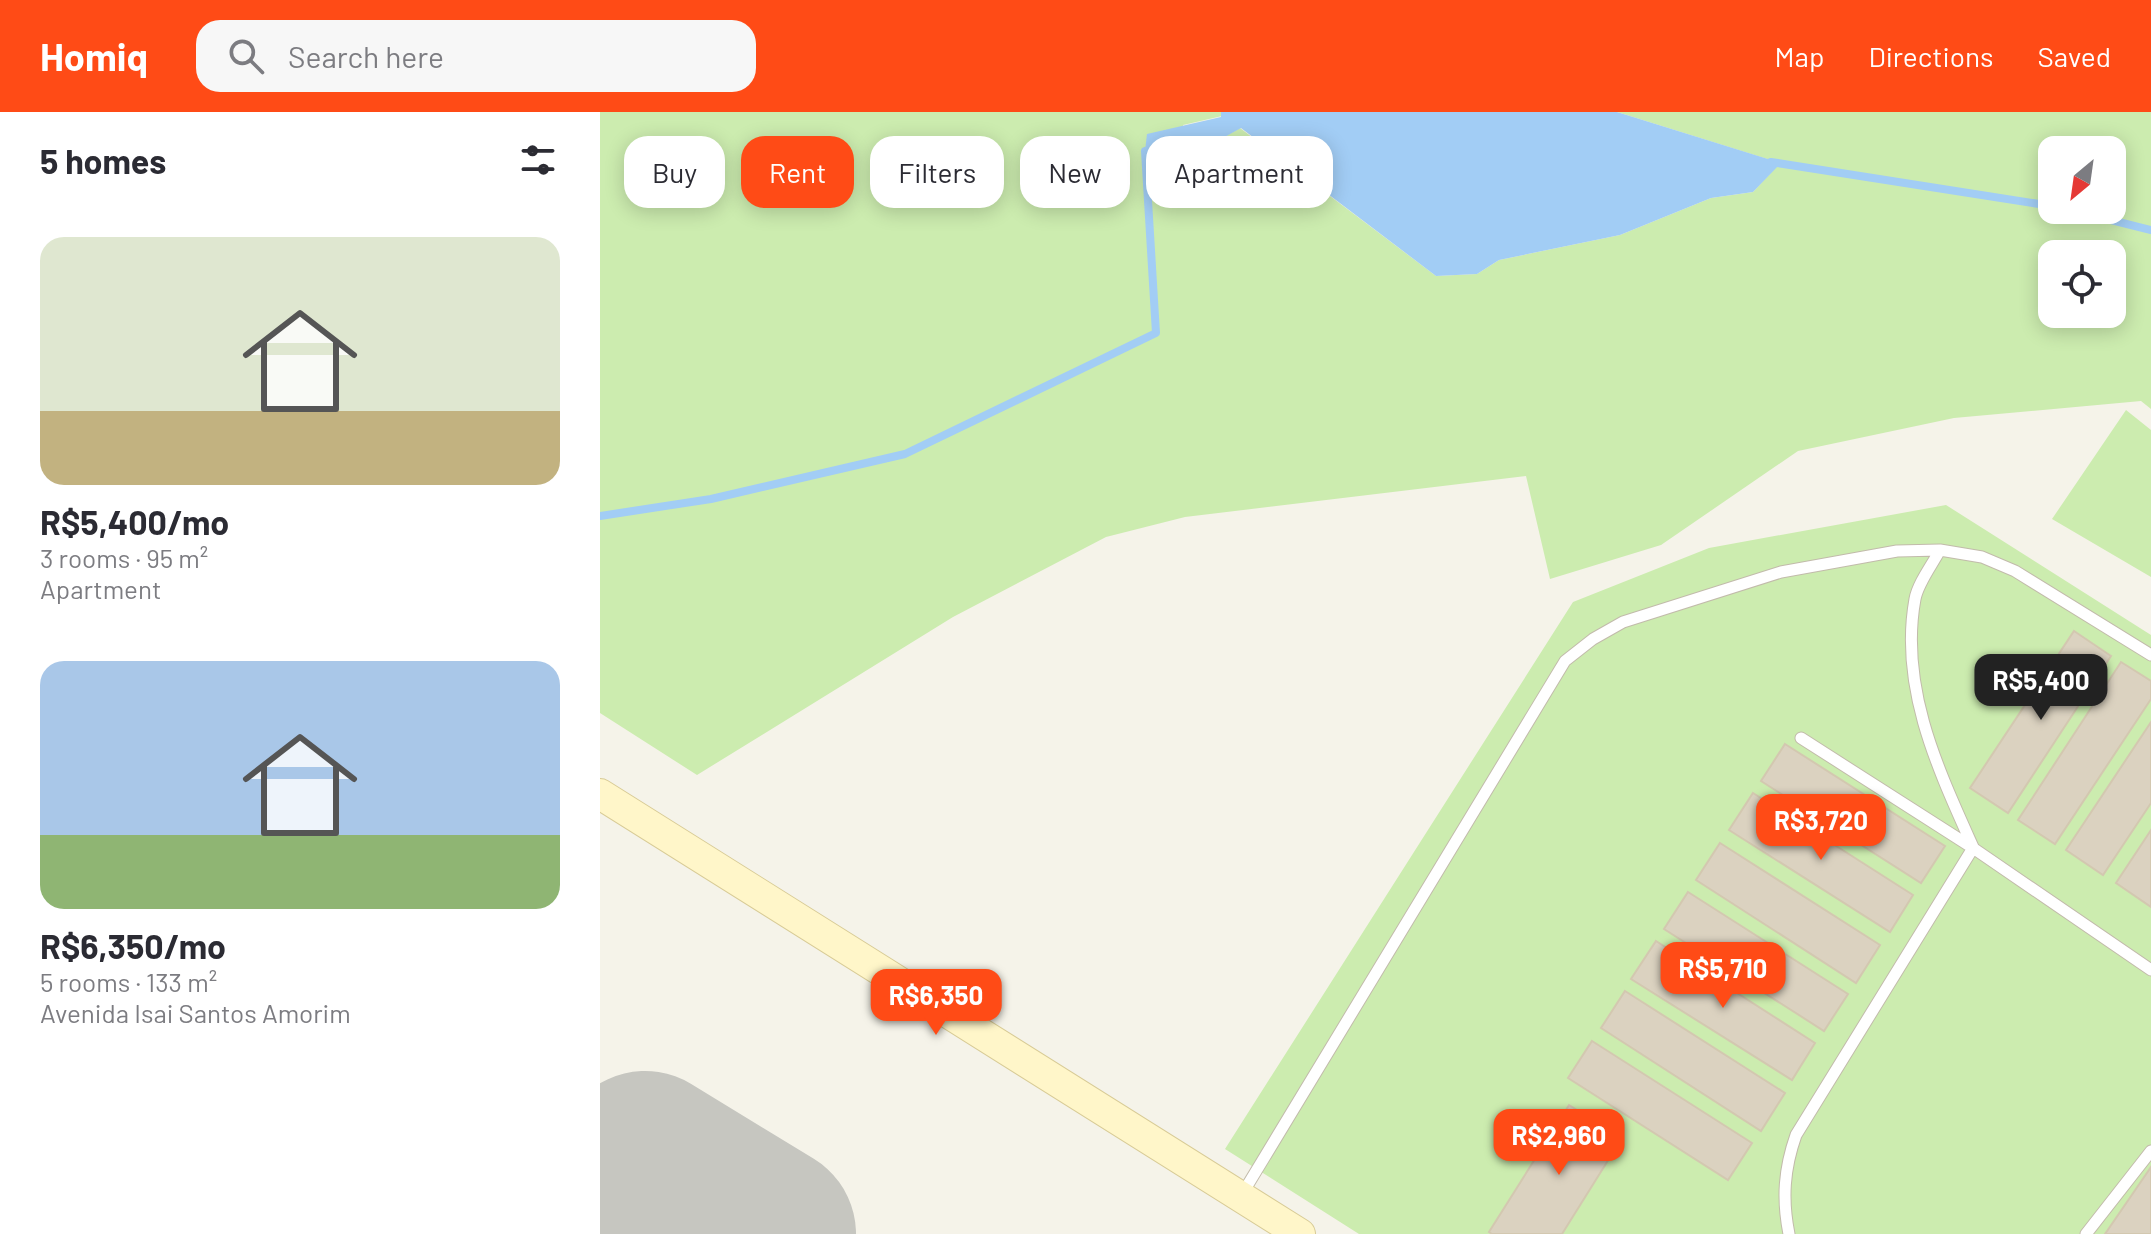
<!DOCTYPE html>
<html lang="en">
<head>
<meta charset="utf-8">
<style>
  :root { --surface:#fff; --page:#f7f7f7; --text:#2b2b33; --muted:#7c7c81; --accent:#ff4b16 }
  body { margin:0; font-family:Barlow,sans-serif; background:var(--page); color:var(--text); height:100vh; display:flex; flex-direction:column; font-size:30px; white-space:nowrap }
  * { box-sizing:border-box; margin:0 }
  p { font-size:26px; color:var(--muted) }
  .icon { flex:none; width:44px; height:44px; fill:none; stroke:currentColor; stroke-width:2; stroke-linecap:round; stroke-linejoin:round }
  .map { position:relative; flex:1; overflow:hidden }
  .details { display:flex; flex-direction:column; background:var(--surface); width:600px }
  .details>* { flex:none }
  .banner { position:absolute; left:24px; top:24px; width:760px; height:72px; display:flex; gap:16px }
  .needle { width:52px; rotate:209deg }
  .tools { position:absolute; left:1438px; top:24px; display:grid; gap:16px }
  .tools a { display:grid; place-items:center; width:88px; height:88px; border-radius:16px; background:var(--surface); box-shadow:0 4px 20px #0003; font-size:40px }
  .price { position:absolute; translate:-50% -68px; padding:0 18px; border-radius:16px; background:var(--accent); color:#fff; font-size:26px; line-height:52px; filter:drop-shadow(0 2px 4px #0008) }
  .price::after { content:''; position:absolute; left:50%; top:48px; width:24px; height:18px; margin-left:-12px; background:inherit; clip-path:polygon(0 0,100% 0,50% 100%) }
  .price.on { background:#222; color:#fff }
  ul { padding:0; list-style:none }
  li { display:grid; align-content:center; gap:16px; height:424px; padding:0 40px }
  li span { display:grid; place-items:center; height:248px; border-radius:24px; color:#555 }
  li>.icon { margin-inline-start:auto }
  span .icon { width:144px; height:144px; fill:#fffc; stroke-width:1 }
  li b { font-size:34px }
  h2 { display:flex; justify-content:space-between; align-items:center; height:96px; padding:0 40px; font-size:34px }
  .chip { padding:0 28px; border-radius:24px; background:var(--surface); box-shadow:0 4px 20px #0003; font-size:28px; line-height:72px }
  .chip.on { background:var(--accent); color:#fff }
  header { display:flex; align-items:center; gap:48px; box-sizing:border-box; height:112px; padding:0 40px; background:var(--accent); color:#fff }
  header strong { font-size:38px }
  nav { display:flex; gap:44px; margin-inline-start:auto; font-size:28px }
  .search { width:560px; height:72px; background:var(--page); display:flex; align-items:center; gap:20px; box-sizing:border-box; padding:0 28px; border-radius:24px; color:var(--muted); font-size:30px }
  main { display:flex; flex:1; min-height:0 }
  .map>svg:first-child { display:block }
</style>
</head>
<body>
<header>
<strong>Homiq</strong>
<div class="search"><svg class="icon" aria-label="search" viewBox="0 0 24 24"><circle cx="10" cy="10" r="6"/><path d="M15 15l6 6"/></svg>Search here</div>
<nav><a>Map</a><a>Directions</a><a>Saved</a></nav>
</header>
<main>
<section class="details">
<h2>5 homes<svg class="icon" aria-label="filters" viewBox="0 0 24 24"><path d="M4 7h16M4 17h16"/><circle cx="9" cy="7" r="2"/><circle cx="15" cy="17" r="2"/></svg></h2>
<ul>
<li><span style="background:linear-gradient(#dfe7d0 70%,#c2b280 0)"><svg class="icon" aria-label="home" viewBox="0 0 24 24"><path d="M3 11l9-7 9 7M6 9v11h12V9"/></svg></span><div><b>R$5,400/mo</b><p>3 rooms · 95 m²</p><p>Apartment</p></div></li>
<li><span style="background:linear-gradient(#a9c7e8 70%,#8fb573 0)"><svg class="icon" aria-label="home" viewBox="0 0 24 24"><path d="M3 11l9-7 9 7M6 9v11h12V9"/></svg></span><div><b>R$6,350/mo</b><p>5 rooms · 133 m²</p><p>Avenida Isai Santos Amorim</p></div></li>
</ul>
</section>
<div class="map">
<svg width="1551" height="1122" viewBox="0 0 1551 1122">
  <rect width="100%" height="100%" fill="#f5f3e9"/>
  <path fill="#ccecaf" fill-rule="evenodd" d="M0 0H621L622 4 583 13 585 47 640 16 836 164 877 162 899 148 1020 123 1111 86 1153 80 1180 51 1017 0H1551V297L1541 289 1354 306 1198 339 1061 433 950 467 926 364 585 405 506 425 353 505 97 663 0 601ZM1452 38H1512V98H1452ZM1452 142H1512V202H1452Z
    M1526 298 1551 318V465L1452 407Z
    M1346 393 1551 523V1122H759L625 1037 973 490 1109 436Z"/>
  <path fill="#a2cdf5" d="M621 0H1017L1181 51 1153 80 1111 86 1020 123 899 148 877 162 836 164 641 16 585 47 545 39 547 22 621 5Z"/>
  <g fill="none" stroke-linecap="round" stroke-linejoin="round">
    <path stroke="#a2cdf5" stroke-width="8" d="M1171 50 1452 94
      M1471 98 1551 118
      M0 404 111 387 305 342 556 221 545 39 555 36"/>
    <path stroke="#c6c6c0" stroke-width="70" d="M82 1068 105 1122"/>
    <path stroke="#c6c6c0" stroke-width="176" d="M45 1047 168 1122"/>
  </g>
  <path fill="#dbd2c0" stroke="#d3c8b0" stroke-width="2" d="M1474 519 1511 544 1408 701 1370 676Z
    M1521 550 1551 569V587L1455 732 1418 708Z
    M1551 610V691L1503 763 1466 738Z
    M1185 632 1345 734 1321 771 1161 669Z
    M1153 681 1313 783 1290 820 1129 718Z
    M1551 718V795L1516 771Z
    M1120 731 1280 833 1256 871 1096 768Z
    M1088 780 1248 882 1224 919 1064 817Z
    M1056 829 1215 931 1192 968 1031 867Z
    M1025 879 1185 981 1161 1019 1001 916Z
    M992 929 1152 1031 1128 1068 968 966Z
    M969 993 1022 1026 962 1122H892L889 1120Z
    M1551 1055V1122H1505Z"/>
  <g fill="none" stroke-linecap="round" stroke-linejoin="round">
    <g stroke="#c2bbab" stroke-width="13">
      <path id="lane" d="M1340 438C1332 453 1318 471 1315 487 1299 575 1338 657 1373 735
        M1201 626 1373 736 1551 858
        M641 1084 965 549 993 527 1023 510 1181 460 1297 439 1340 438 1382 445 1415 459 1551 543
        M1189 1122C1182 1087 1184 1057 1196 1023L1373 736
        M1486 1122 1551 1039"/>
    </g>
    <g stroke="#d8cb96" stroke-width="32">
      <path id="secondary" d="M0 682 700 1122"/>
    </g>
    <use href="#lane" stroke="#fff" stroke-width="11"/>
    <use href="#secondary" stroke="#fff6c9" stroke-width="30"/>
  </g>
</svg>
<div class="tools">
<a><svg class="needle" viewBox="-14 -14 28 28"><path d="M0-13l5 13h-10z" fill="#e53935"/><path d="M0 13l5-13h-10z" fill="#7c7c81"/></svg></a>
<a><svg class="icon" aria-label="locate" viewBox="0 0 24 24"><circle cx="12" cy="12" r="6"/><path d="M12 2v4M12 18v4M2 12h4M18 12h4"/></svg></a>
</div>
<b class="price on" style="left:1441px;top:610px">R$5,400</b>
<b class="price" style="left:1221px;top:750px">R$3,720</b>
<b class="price" style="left:1123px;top:898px">R$5,710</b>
<b class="price" style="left:336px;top:925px">R$6,350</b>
<b class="price" style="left:959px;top:1065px">R$2,960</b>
<div class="banner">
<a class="chip">Buy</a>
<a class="chip on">Rent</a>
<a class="chip">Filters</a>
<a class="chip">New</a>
<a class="chip">Apartment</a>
</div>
</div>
</main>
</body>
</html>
